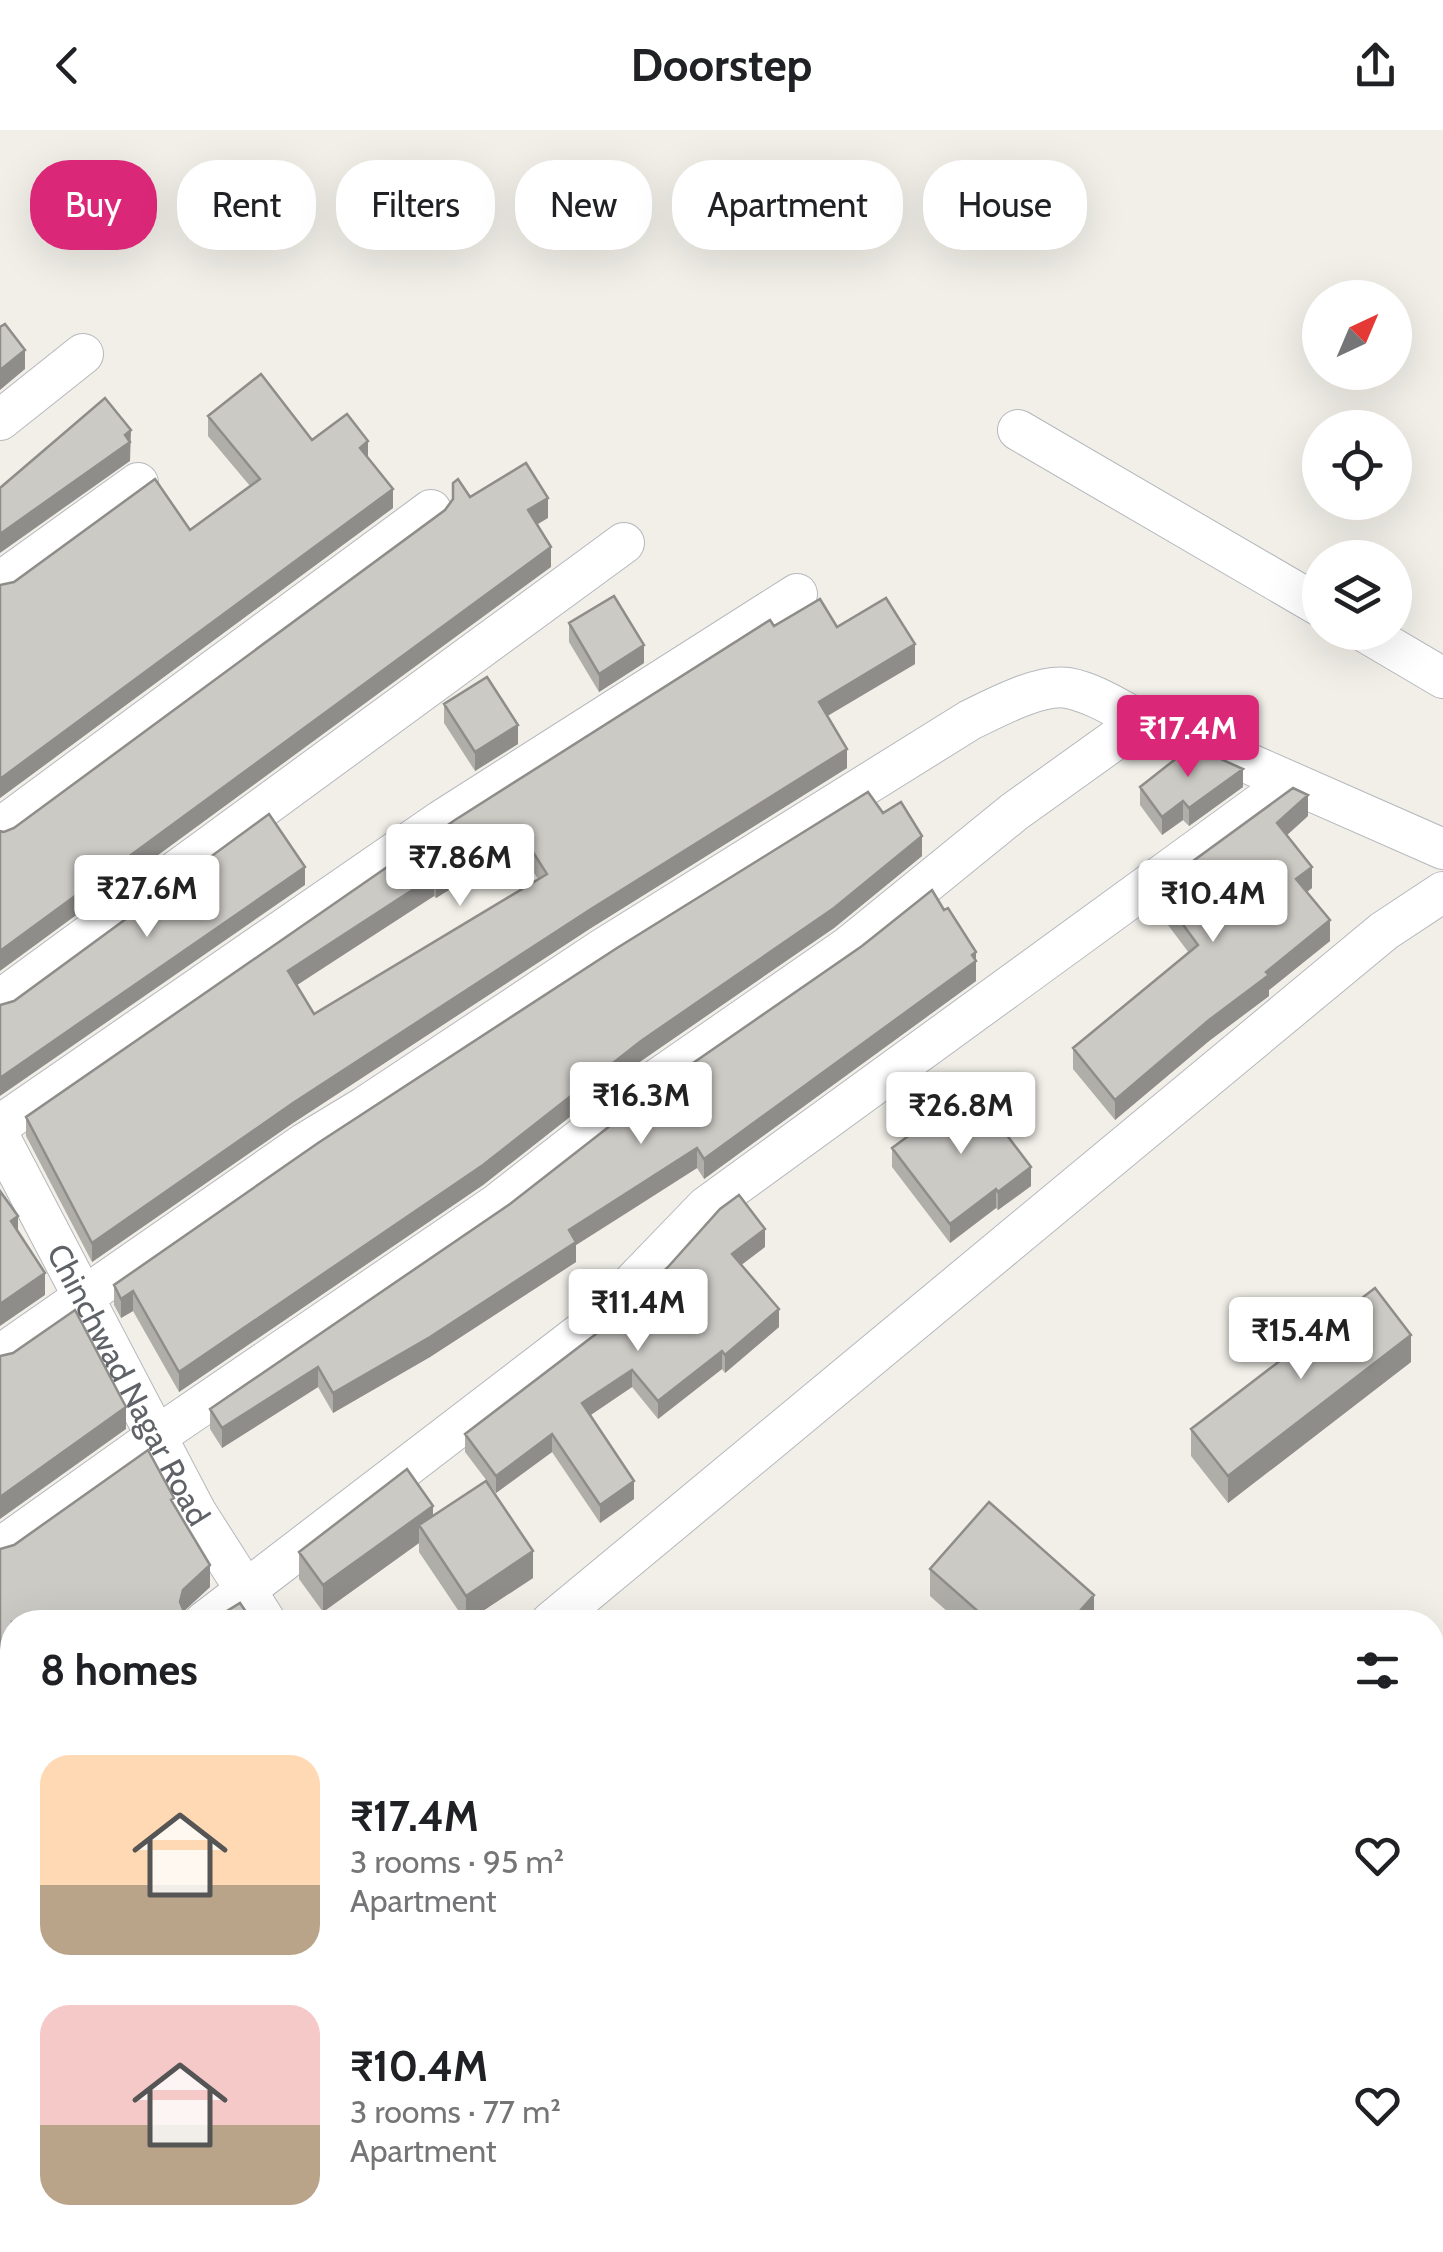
<!DOCTYPE html>
<html lang="en">
<head>
<meta charset="utf-8">
<style>
  :root { --surface:#fff; --page:#f6f6f6; --text:#202124; --muted:#757577; --accent:#db2777 }
  body { margin:0; font-family:Cabin,sans-serif; background:var(--page); color:var(--text); height:100vh; display:flex; flex-direction:column; font-size:38px; white-space:nowrap }
  * { box-sizing:border-box; margin:0 }
  p { font-size:32px; color:var(--muted) }
  .icon { flex:none; width:55px; height:55px; fill:none; stroke:currentColor; stroke-width:2; stroke-linecap:round; stroke-linejoin:round }
  .map { position:relative; flex:1; overflow:hidden }
  .sheet { position:absolute; left:0px; top:1480px; width:1445px; height:642px; display:flex; flex-direction:column; background:var(--surface); border-radius:40px 40px 0 0; box-shadow:0 10px 40px #0002 }
  .sheet>* { flex:none }
  .guide { position:absolute; left:30px; top:30px; width:1385px; height:90px; display:flex; gap:20px }
  .needle { width:65px; rotate:44deg }
  .controls { position:absolute; left:1302px; top:150px; display:grid; gap:20px }
  .controls a { display:grid; place-items:center; width:110px; height:110px; border-radius:50%; background:var(--surface); box-shadow:0 10px 40px #0002; font-size:50px }
  .price { position:absolute; translate:-50% -85px; padding:0 22px; border-radius:10px; background:#fff; color:#222; font-size:32px; line-height:65px; filter:drop-shadow(0 2px 5px #0008) }
  .price::after { content:''; position:absolute; left:50%; top:60px; width:30px; height:22px; margin-left:-15px; background:inherit; clip-path:polygon(0 0,100% 0,50% 100%) }
  .price.active { background:var(--accent); color:#fff }
  ul { padding:0; list-style:none }
  li { display:flex; align-items:center; gap:30px; height:250px; padding:0 40px }
  li span { display:grid; place-items:center; flex:none; width:280px; height:200px; border-radius:30px; color:#555 }
  li>.icon { margin-inline-start:auto }
  span .icon { width:120px; height:120px; fill:#fffc; stroke-width:1 }
  li b { font-size:42px }
  h2 { display:flex; justify-content:space-between; align-items:center; height:120px; padding:0 40px; font-size:42px }
  .pill { padding:0 35px; border-radius:40px; background:var(--surface); box-shadow:0 10px 40px #0002; font-size:35px; line-height:90px }
  .pill.active { background:var(--accent); color:#fff }
  header { display:flex; justify-content:space-between; align-items:center; height:130px; padding:0 40px; background:var(--surface); font-size:45px; font-weight:700 }
  .map>svg:first-child { display:block }
</style>
</head>
<body>
<header><svg class="icon" aria-label="back" viewBox="0 0 24 24"><path d="M15 5l-7 7 7 7"/></svg>Doorstep<svg class="icon" aria-label="share" viewBox="0 0 24 24"><path d="M12 15V3M7 8l5-5 5 5M5 13v7h14v-7"/></svg></header>
<div class="map">
<svg width="1443" height="2122" viewBox="0 0 1443 2122">
  <rect width="100%" height="100%" fill="#f1efe8"/>
  <g fill="none" stroke-linecap="round" stroke-linejoin="round">
    <g stroke="#b5b8bc" stroke-width="42">
      <g id="minor">
        <path d="M0 290 83 224"/>
        <path d="M1018 300 1320 476"/>
        <path d="M0 452 138 353"/>
        <path d="M1365 502 1443 548"/>
        <path d="M0 698 431 380"/>
        <path d="M0 870 624 413"/>
        <path d="M0 995 442 690 797 464"/>
        <path id="s1" d="M0 1008 196 1382 266 1492"/>
        <path d="M0 1225 305 1013 366 976 604 818 970 590C995 578 1041 553 1068 558 1094 563 1118 579 1141 591"/>
        <path d="M0 1418 157 1306 497 1074 656 950 848 817 1014 682 1141 591H1152L1443 719"/>
        <path d="M204 1492 594 1193 706 1077 1290 652"/>
        <path d="M551 1492 1384 801 1443 762"/>
        <path d="M0 1629 12 1622"/>
        <path d="M0 1952 12 1942"/>
        <path d="M1432 2104 1443 2122"/>
        <path d="M1203 2110 1210 2122"/>
      </g>
    </g>
    <use href="#minor" stroke="#fff" stroke-width="40"/>
  </g>
  <path fill="#afaea9" fill-rule="evenodd" d="M208 286 312 310 368 328 393 378 0 668V455L3 456 190 400 250 356 208 306Z
    M569 493 644 533 599 562 569 512Z
    M774 496 837 497 915 534 827 586 847 638 591 798 293 993 92 1132 26 1006V987ZM517 717 538 749 314 884 296 855 434 766 436 768Z
    M444 574 518 614 475 641 444 593Z
    M1140 657H1243L1189 696 1183 690 1162 705 1140 675Z
    M883 683 922 726 834 798 641 931 483 1055 179 1262 133 1181 121 1188 114 1175V1155Z
    M1308 686 1287 705 1312 758 1307 762 1330 811 1269 860V866L1209 911 1115 990 1073 939V918L1189 823 1156 779V758Z
    M944 780 976 822V851L704 1049 697 1038 622 1086 576 1115V1132L430 1227 333 1283 318 1257 222 1318 210 1299V1279Z
    M892 1018 1031 1056 998 1080 996 1078 950 1113 892 1037Z
    M765 1117 741 1135 779 1197 725 1243 722 1239 658 1289 632 1257 590 1285 634 1369 600 1393 552 1322 496 1363 465 1322V1304Z
    M1411 1232 1228 1373 1191 1326V1299Z
    M174 1374 210 1457 184 1481 185 1484 196 1492H12V1599L0 1603V1419Z
    M433 1385 533 1448 466 1492 419 1422V1413L323 1482 299 1449V1422Z
    M930 1439 1094 1492H959L930 1466Z
    M12 1627V1728L0 1713V1630Z
    M1443 1884V2083L1432 2080V1902L1436 1900V1888Z"/>
  <path fill="#8f8d8a" d="M25 220V239L0 260V240Z
    M131 300 130 331 0 423V404Z
    M368 311V331L360 318Z
    M393 359V378L0 668V649Z
    M548 368V388L528 400V380Z
    M551 417V437L0 841V821Z
    M915 514V534L819 591V572Z
    M644 515V533L599 562V544Z
    M518 595V614L475 641V622Z
    M847 619V638L591 798 293 993 92 1132V1113L293 973 591 779Z
    M1243 639V657L1189 696V678Z
    M1308 665V686L1277 714V693Z
    M1183 671V690L1162 705V687Z
    M517 697V717L436 768V749Z
    M922 706V726L834 798 641 931 483 1055 179 1262V1242L641 911Z
    M305 737V755L0 966V948Z
    M1312 737V758L1296 770V749Z
    M434 746V766L288 861V841Z
    M1330 790V811L1269 860V866L1209 911 1115 990V970L1266 842Z
    M976 822V851L704 1049V1029Z
    M697 1018V1038L576 1115V1132L430 1227 333 1283V1263L569 1100Z
    M1031 1037V1056L998 1080V1062Z
    M996 1059V1078L950 1113V1094Z
    M18 1086V1109L11 1091Z
    M765 1099V1117L732 1142V1124Z
    M45 1143V1165L0 1196V1174Z
    M133 1161V1181L121 1188V1169Z
    M779 1179V1197L725 1243V1225Z
    M1411 1205V1232L1228 1373V1346Z
    M722 1221V1239L658 1289V1271Z
    M318 1237V1257L222 1318V1298Z
    M632 1240V1257L582 1291V1273Z
    M126 1277V1299L0 1389V1367Z
    M552 1304V1322L496 1363V1346Z
    M634 1351V1369L600 1393V1375Z
    M433 1376V1403L419 1395V1413L323 1482V1455Z
    M533 1421V1448L466 1492V1466Z
    M210 1435V1457L183 1482 180 1472 183 1460Z
    M1094 1465V1492H1070Z
    M11 1576V1598L0 1603V1581Z
    M9 1801V1823L0 1830V1808Z
    M1423 2111V2122H1403Z"/>
  <path fill="#cccac5" stroke="#8f8d8a" stroke-width="2.5" fill-rule="evenodd" d="M5 194 25 220 0 240V197Z
    M261 244 312 310 347 284 368 311 360 318 393 359 0 649V455L14 452 155 349 190 400 260 349 208 286Z
    M105 268 131 300 125 305 130 312 0 404V358Z
    M526 333 548 368 528 380 551 417 0 821V701L4 702 14 698 445 380 453 369V353L458 349 470 367Z
    M614 466 644 515 599 544 569 493Z
    M886 468 915 514 819 572 847 619 591 779 293 973 92 1113 26 987 455 690 770 490 774 496 820 469 837 497ZM517 697 547 744 314 884 288 841 434 746 436 749Z
    M487 547 518 595 475 622 444 574Z
    M1192 616 1243 639 1189 678 1183 671 1162 687 1140 657Z
    M1293 658 1308 665 1277 693 1312 737 1296 749 1330 790 1266 842 1269 845 1209 890 1115 970 1073 918 1198 815 1156 758Z
    M868 662 883 683 901 672 922 706 834 778 641 911 483 1035 179 1242 133 1161 121 1169 114 1155 318 1013 617 818Z
    M269 684 305 737 0 948V875L14 871Z
    M932 760 944 780 948 778 976 822 972 825 976 831 704 1029 697 1018 622 1066 569 1100 576 1112 430 1207 333 1263 318 1237 222 1298 210 1279 510 1074 670 949 862 816Z
    M972 959 1031 1037 998 1062 996 1059 950 1094 892 1018Z
    M0 1061 18 1086 11 1091 45 1143 0 1174Z
    M739 1065 765 1099 732 1124 779 1179 725 1225 722 1221 658 1271 632 1240 582 1273 634 1351 600 1375 552 1304 496 1346 465 1304 609 1194 668 1137 720 1079Z
    M1375 1158 1411 1205 1228 1346 1191 1299Z
    M75 1180 126 1277 0 1367V1226L13 1223Z
    M148 1320 174 1368 171 1370 210 1435 183 1460 180 1472 185 1484 198 1492H12V1577L0 1581V1419L14 1415Z
    M407 1339 433 1376 323 1455 299 1422Z
    M486 1351 533 1421 466 1466 419 1395Z
    M989 1372 1094 1465 1070 1492H990L930 1439Z
    M240 1473 253 1492H209Z
    M12 1627V1706L0 1691V1630Z
    M0 1790 9 1801 0 1808Z
    M1443 1884V2059L1432 2056V1902L1442 1897 1436 1888Z
    M1103 2110H1108L1109 2112 1112 2110H1192L1199 2119 1211 2121 1221 2119 1230 2110 1423 2111 1403 2122H1083Z"/>
  <g text-anchor="middle" dominant-baseline="central" stroke-width="9" stroke-linejoin="round" paint-order="stroke">
    <g font-size="32" fill="#5f6368" stroke="#fff">
      <text stroke="none"><textPath href="#s1" startOffset="278">Chinchwad Nagar Road</textPath></text>
    </g>
  </g>
</svg>
<div class="controls">
<a><svg class="needle" viewBox="-14 -14 28 28"><path d="M0-13l5 13h-10z" fill="#e53935"/><path d="M0 13l5-13h-10z" fill="#757577"/></svg></a>
<a><svg class="icon" aria-label="locate" viewBox="0 0 24 24"><circle cx="12" cy="12" r="6"/><path d="M12 2v4M12 18v4M2 12h4M18 12h4"/></svg></a>
<a><svg class="icon" aria-label="layers" viewBox="0 0 24 24"><path d="M12 4l9 5-9 5-9-5zM3 14l9 5 9-5"/></svg></a>
</div>
<b class="price active" style="left:1188px;top:650px">₹17.4M</b>
<b class="price" style="left:460px;top:779px">₹7.86M</b>
<b class="price" style="left:147px;top:810px">₹27.6M</b>
<b class="price" style="left:1213px;top:815px">₹10.4M</b>
<b class="price" style="left:641px;top:1017px">₹16.3M</b>
<b class="price" style="left:961px;top:1027px">₹26.8M</b>
<b class="price" style="left:638px;top:1224px">₹11.4M</b>
<b class="price" style="left:1301px;top:1252px">₹15.4M</b>
<div class="guide">
<a class="pill active">Buy</a>
<a class="pill">Rent</a>
<a class="pill">Filters</a>
<a class="pill">New</a>
<a class="pill">Apartment</a>
<a class="pill">House</a>
</div>
<section class="sheet">
<h2>8 homes<svg class="icon" aria-label="filters" viewBox="0 0 24 24"><path d="M4 7h16M4 17h16"/><circle cx="9" cy="7" r="2"/><circle cx="15" cy="17" r="2"/></svg></h2>
<ul>
<li><span style="background:linear-gradient(#ffd9b3 65%,#b9a48a 0)"><svg class="icon" aria-label="home" viewBox="0 0 24 24"><path d="M3 11l9-7 9 7M6 9v11h12V9"/></svg></span><div><b>₹17.4M</b><p>3 rooms · 95 m²</p><p>Apartment</p></div><svg class="icon" aria-label="heart" viewBox="0 0 24 24"><path d="M12 20l-8-8c-3-5 5-10 8-4 3-6 11-1 8 4z"/></svg></li>
<li><span style="background:linear-gradient(#f6c9c9 60%,#b9a48a 0)"><svg class="icon" aria-label="home" viewBox="0 0 24 24"><path d="M3 11l9-7 9 7M6 9v11h12V9"/></svg></span><div><b>₹10.4M</b><p>3 rooms · 77 m²</p><p>Apartment</p></div><svg class="icon" aria-label="heart" viewBox="0 0 24 24"><path d="M12 20l-8-8c-3-5 5-10 8-4 3-6 11-1 8 4z"/></svg></li>
</ul>
</section>
</div>
</body>
</html>
